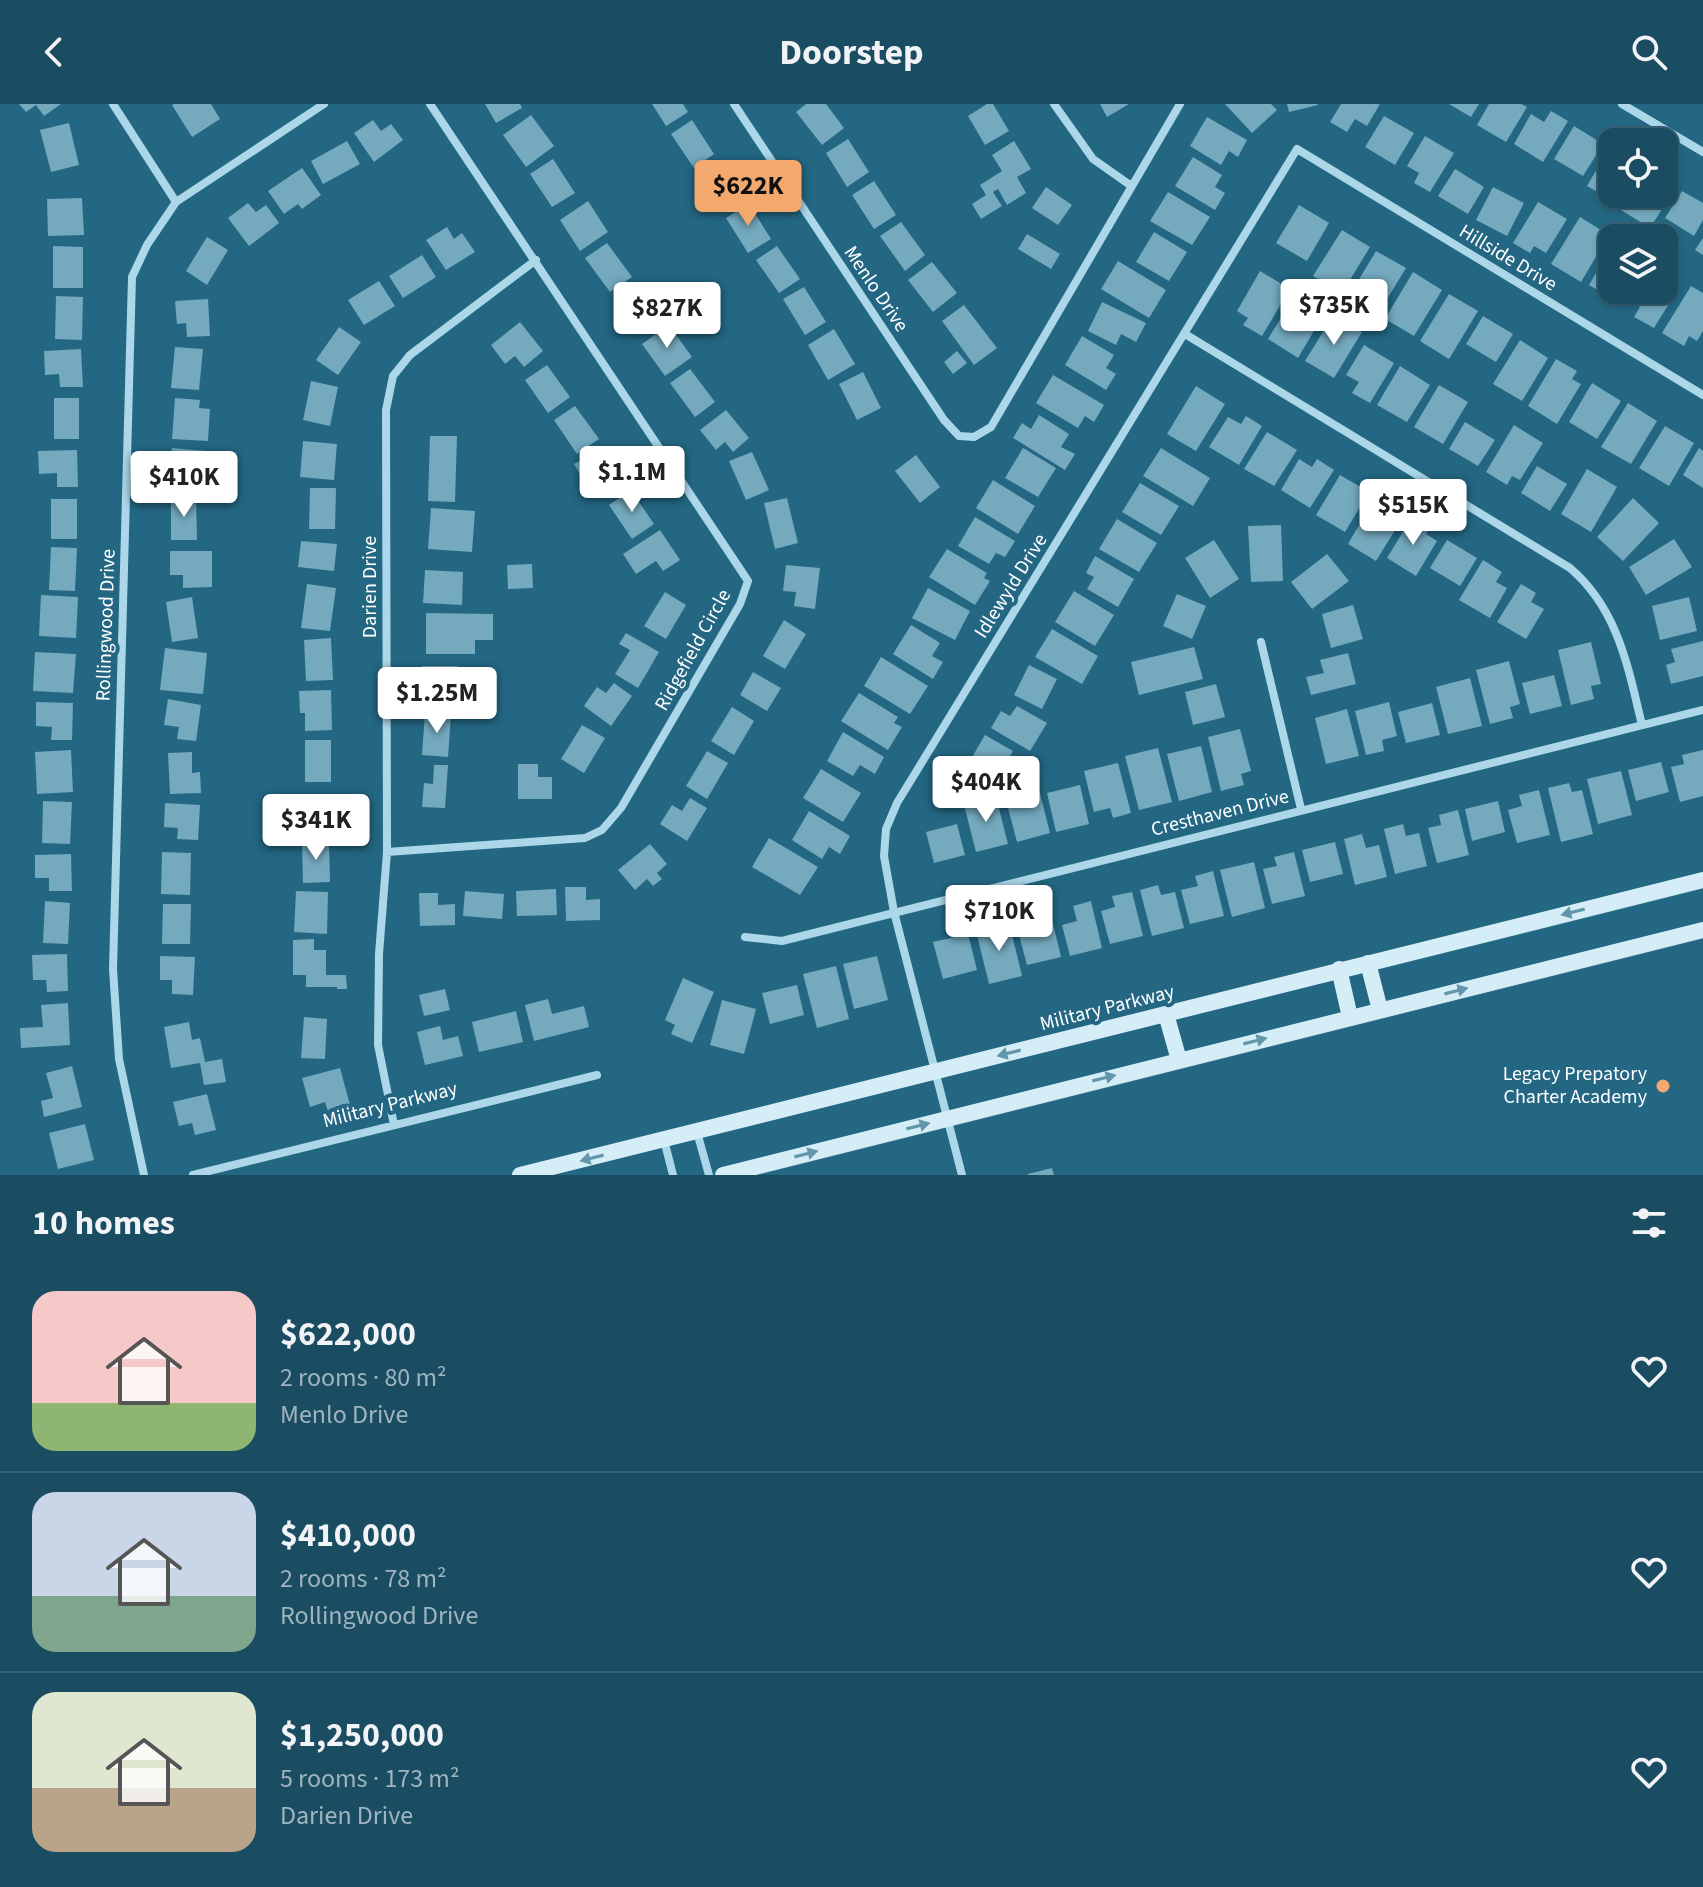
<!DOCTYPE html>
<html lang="en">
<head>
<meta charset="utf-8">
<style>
  :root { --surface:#1a4d62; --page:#27576b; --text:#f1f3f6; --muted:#9fb4be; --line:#386477; --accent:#f3a86e }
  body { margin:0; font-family:"Source Sans 3",sans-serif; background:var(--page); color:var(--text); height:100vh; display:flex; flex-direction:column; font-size:30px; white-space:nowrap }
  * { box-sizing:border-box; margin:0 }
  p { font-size:26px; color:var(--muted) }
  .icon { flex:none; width:44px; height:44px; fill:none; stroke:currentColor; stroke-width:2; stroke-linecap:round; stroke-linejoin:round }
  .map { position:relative; height:1071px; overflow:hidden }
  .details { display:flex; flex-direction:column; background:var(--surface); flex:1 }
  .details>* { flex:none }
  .buttons { position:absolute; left:1598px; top:24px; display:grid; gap:16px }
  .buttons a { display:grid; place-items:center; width:80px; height:80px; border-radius:16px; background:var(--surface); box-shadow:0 2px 6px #0004,0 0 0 2px var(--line); font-size:40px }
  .price { position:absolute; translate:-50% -68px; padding:0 18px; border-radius:8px; background:#fff; color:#222; font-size:26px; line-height:52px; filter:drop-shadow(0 2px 4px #0008) }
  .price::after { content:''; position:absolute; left:50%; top:48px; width:24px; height:18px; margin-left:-12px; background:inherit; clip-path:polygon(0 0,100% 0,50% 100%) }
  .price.current { background:var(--accent); color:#111 }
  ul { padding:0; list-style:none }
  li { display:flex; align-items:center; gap:24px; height:200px; padding:0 32px }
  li+li { border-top:2px solid var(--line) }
  li span { display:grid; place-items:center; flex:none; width:224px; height:160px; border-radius:24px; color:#555 }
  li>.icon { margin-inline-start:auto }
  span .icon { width:96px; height:96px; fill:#fffc; stroke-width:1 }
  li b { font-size:34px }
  h2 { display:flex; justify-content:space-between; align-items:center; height:96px; padding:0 32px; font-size:34px }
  header { display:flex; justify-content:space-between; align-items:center; height:104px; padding:0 32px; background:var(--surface); font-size:36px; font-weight:700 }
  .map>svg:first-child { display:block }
</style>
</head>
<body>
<header><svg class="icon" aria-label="back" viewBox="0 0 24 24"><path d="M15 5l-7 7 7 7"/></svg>Doorstep<svg class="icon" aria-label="search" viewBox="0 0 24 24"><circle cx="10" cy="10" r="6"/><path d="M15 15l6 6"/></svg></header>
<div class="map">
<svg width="1703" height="1071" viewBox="0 0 1703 1071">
  <rect width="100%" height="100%" fill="#236783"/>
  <path fill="#74a9be" d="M19 0H61L44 12 36 1 26 8Z
    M174 0H211L220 15 192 33 172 1Z
    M485 0H520L522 4 496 19Z
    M652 0H683L688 8 666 22Z
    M806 0H826L844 24 822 41 796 8Z
    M987 0H993L1009 27 985 41 968 12Z
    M1100 0H1129L1107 13Z
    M1225 0H1271L1277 6 1252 29Z
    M1287 0H1318V1L1289 8Z
    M1341 0H1380L1367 22 1355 15 1347 28 1330 18Z
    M1449 0H1479L1471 13Z
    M1489 0H1521L1527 3 1506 38 1477 21Z
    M1551 7 1568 17 1543 58 1514 40 1531 10 1544 18Z
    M531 11 554 42 526 63 503 31Z
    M1384 12 1414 29 1395 61 1365 43Z
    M1207 13 1247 36 1238 53 1229 47 1221 61 1190 42Z
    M373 16 381 27 391 20 403 36 374 58 354 29Z
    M692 16 714 50 694 64 671 30Z
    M69 19 79 61 51 68 40 26Z
    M1574 22 1603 40 1583 72 1554 55Z
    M1425 32 1454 49 1430 88 1414 79 1419 69 1407 62Z
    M848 35 869 68 847 83 826 49Z
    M347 37 360 60 323 80 311 57Z
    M1014 37 1031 65 1017 73 1026 89 1007 101 998 85 993 88 1002 102 981 115 972 100 986 91 980 81 1002 67 992 51Z
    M1605 51 1612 55V90H1622L1617 99 1587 82Z
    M1193 53 1222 71 1215 83 1225 89 1215 106 1175 82Z
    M553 55 575 89 552 103 530 70Z
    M721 57 744 91 723 106 700 72Z
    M302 64 321 91 302 105 298 100 284 110 268 87Z
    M1455 65 1484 83 1468 110 1438 92Z
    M1664 76 1676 83 1650 124 1621 106 1631 90H1664Z
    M874 77 896 111 874 125 852 91Z
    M1046 83 1072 101 1058 121 1032 104Z
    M1493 83 1524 99 1507 132 1476 116Z
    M1682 87 1703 99V116L1694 132 1665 114Z
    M1168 88 1210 113 1192 141 1150 117Z
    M82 94 84 131 48 132 47 95Z
    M588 97 608 128 580 147 560 116Z
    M1538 98 1567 115 1546 149 1534 142 1530 149 1513 139Z
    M248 99 256 108 266 101 279 119 249 142 228 114Z
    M749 100 771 135 748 149 726 114Z
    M1299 101 1329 119 1307 157 1276 139Z
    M1580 113 1609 131 1581 178 1551 160Z
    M901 118 925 151 905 167 880 132Z
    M447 123 454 135 462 129 475 148 446 166 426 136Z
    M1342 126 1370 143 1342 189 1313 172Z
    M1154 128 1187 148 1169 177 1136 158Z
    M1027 130 1060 150 1051 165 1018 145Z
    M207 133 228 146 207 181 186 167Z
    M1703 134V151L1695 146Z
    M607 139 632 173 610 188 585 154Z
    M53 142 83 143V184H53Z
    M777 142 800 175 779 189 756 156Z
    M1376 147 1406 164 1381 205 1352 187Z
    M422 151 436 173 403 194 389 172Z
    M1605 154 1612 158V186H1626L1619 199 1589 181Z
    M1118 157 1166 186 1149 214 1101 185Z
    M932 158 957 189 933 208 908 176Z
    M1260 167 1290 185 1262 232 1243 221 1248 214 1237 207Z
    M1413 168 1442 186 1414 232 1385 215Z
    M379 177 395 202 364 221 348 196Z
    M1664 177 1678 185 1654 224 1634 213 1640 203 1629 197 1636 186H1664Z
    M635 180 659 215 639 228 615 195Z
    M1691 182 1703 189V227L1697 237 1689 232 1684 242 1662 229Z
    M804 183 826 218 805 231 783 195Z
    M1449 190 1478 207 1449 255 1420 237Z
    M56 192 83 193 82 236 55 235Z
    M208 195 210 232 187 233 186 219 177 220 175 197Z
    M1291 197 1321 215 1298 254 1268 235Z
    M1102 198 1146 219 1136 238 1121 230 1116 241 1088 227Z
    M964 201 997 244 974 261 942 217Z
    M1333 212 1362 228 1334 274 1305 257Z
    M1483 212 1513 230 1496 258 1466 240Z
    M520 218 543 247 524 263 515 252 505 260 491 241Z
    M669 221 692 253 665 272 642 240Z
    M339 223 361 238 338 271 316 256Z
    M834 225 855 260 828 276 808 241Z
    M1082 232 1114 251 1106 264 1116 270 1106 286 1065 261Z
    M1520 236 1548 254 1522 297 1493 280Z
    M1364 241 1394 259 1370 299 1352 289 1359 278 1346 271Z
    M175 243 203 245 199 286 171 284Z
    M81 245 83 283H60L59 270 45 271 44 247Z
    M957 247 967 259 953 270 944 258Z
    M1556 255 1577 267 1572 275 1581 280 1557 320 1528 302Z
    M547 261 570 293 548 309 525 276Z
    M1400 262 1430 281 1407 318 1377 301Z
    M690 265 715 298 695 313 670 279Z
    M863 268 881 304 857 316 839 280Z
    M1053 271 1104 301 1094 318 1085 312 1078 324 1036 299Z
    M311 277 338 283 330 322 303 316Z
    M1592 279 1621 297 1597 335 1569 318Z
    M1439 281 1468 298 1443 340 1414 323Z
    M1196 282 1225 300 1196 347 1167 330Z
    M54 294H79V335H54Z
    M175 294 200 296 199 304 210 305 208 337 172 335Z
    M1628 299 1657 317 1631 360 1601 343Z
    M575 302 599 335 577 350 554 316Z
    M726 306 749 334 733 348 725 338 716 346 700 326Z
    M1039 311 1069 330 1061 343 1075 350 1065 366 1013 334 1022 319 1031 325Z
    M1246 312 1262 322 1239 361 1209 343 1228 313 1241 320Z
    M1465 318 1495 336 1478 362 1449 345Z
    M1514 321 1543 339 1520 376 1512 372 1507 381 1486 368Z
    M1665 322 1694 339 1669 382 1639 364Z
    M1267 328 1297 346 1274 382 1244 365Z
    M430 332H457L455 398 428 397Z
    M303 337 337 340 334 376 300 373Z
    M172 344 206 347 204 384 182 382 183 369 170 368Z
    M604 344 625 380 609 389 603 379 590 387 574 360Z
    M1023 344 1056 364 1038 393 1005 374Z
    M1161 344 1210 374 1193 402 1143 372Z
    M1699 344 1703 347V384L1683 371Z
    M77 346 78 383H57V369L39 370 38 347Z
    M752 348 769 386 746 396 729 357Z
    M916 351 940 383 920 399 895 367Z
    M1299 355 1312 363 1317 355 1334 366 1310 404 1281 386Z
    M1537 362 1567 380 1550 407 1521 389Z
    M1587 365 1617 383 1591 428 1561 410Z
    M1340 371 1369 388 1345 428 1316 411Z
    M993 376 1035 402 1018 430 976 404Z
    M1140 379 1179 402 1161 431 1122 408Z
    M310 384H336L335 425H309Z
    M631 386 654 420 632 435 609 401Z
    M1376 392 1405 410 1376 457 1348 440Z
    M171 393H196L197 436H171Z
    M787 394 798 439 775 445 764 399Z
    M1633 394 1659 419 1623 457 1597 433Z
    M51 395H77V435H51Z
    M431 404 475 407 472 448 428 445Z
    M975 413 1015 437 1005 453 996 449 989 460 958 442Z
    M1412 413 1430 424 1426 430 1437 437 1416 472 1387 454Z
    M1117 415 1157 439 1139 468 1099 445Z
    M1281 421 1283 477 1251 478 1248 422Z
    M660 426 680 456 663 467 656 457 636 470 623 450Z
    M1674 435 1692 463 1646 491 1629 463Z
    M1214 436 1239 475 1210 494 1185 454Z
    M1447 436 1477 454 1460 482 1430 464Z
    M301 437 337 440 334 467 298 463Z
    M51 443 77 444 75 487 49 486Z
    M947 445 987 469 984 474 990 477 975 501 929 473Z
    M170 447H212V483L183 484V471H170Z
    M1327 450 1349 477 1312 505 1291 478Z
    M1095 452 1134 475 1118 503 1087 485 1094 473 1086 469Z
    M1483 456 1502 468 1496 478 1507 484 1490 514 1459 496Z
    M532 460 533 484 508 485 507 461Z
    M786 461 820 464 815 505 794 502 796 488 783 487Z
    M425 466 463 468 462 501 423 499Z
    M307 480 336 484 330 527 301 524Z
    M1521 480 1536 489 1531 498 1544 505 1526 535 1497 518Z
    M928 484 970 507 955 536 912 514Z
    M1074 487 1114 511 1095 542 1055 518Z
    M665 488 686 501 666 535 644 522Z
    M1177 490 1206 502 1192 535 1163 522Z
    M41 491 78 493 76 534 39 532Z
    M192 493 198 534 172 538 166 498Z
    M1689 493 1697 527 1660 536 1652 502Z
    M1353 501 1363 535 1331 544 1322 510Z
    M426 509 493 510V536H475V550H426Z
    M784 516 806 530 785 565 763 552Z
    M911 521 940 539 932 552 943 558 933 575 893 550Z
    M1052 525 1098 552 1082 580 1035 553Z
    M626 529 659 548 638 584 615 570 630 546 619 540Z
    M331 534 333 576 306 577 304 536Z
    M1703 537V572L1671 580 1666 561 1675 558 1671 545Z
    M1591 538 1601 580 1591 582 1594 595 1571 601 1558 546Z
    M1194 543 1203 575 1139 591 1131 558Z
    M165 544 207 549 203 590 160 586Z
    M35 548 76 550 73 589 33 587Z
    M1348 549 1356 580 1311 591 1306 573 1324 569 1320 556Z
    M881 553 928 582 910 610 864 582Z
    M1509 557 1520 600 1510 603 1513 614 1490 620 1476 566Z
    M1029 561 1057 575 1042 605 1014 591Z
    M422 562H457V601H436V586H421Z
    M753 568 781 584 767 607 740 591Z
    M1554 571 1562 602 1530 610 1522 579Z
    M1470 574 1482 622 1448 630 1436 583Z
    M614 579 632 592 611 622 584 602 597 583 606 589Z
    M1216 580 1225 613 1193 621 1185 588Z
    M331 586 332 626 305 627V609H300L299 587Z
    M859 589 898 613 894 619 902 623 888 646 841 617Z
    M168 595 201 601 196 637 177 635 179 623 164 621Z
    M36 598 73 599 72 636H51L52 623 36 622Z
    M1389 598 1397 632 1382 636 1384 647 1366 651 1355 607Z
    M1432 599 1440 631 1406 639 1398 608Z
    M1017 602 1047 619 1030 647 991 624 1001 607 1010 612Z
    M732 603 754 617 734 651 711 637Z
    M1347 605 1359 652 1326 660 1315 614Z
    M425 609 451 610 448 653 422 651Z
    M582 621 605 634 584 669 561 655Z
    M1240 625 1251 667 1241 670 1244 681 1221 687 1208 633Z
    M843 628 884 653 875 670 860 661 853 672 827 657Z
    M985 631 1013 647 996 677 968 660Z
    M305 636H331V678H305Z
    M1201 642 1212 688 1179 697 1167 650Z
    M1158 644 1172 698 1139 706 1125 652Z
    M71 646 73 688 37 690 35 648Z
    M1703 646V692L1680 698 1671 663 1684 660 1682 651Z
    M707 647 728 659 707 695 686 682Z
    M192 648V669L200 668 201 689 170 690 168 649Z
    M1661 658 1669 688 1636 697 1628 666Z
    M1118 659 1131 709 1113 714 1110 704 1094 708 1084 667Z
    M518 660H538V673H552V695H518Z
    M434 661H448L445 704 422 703 424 679 433 680Z
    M821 665 861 689 843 718 803 694Z
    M1621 667 1632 711 1598 720 1587 675Z
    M1569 679 1572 688 1582 686 1593 730 1561 738 1548 684Z
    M1038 681 1050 729 1017 738 1004 689Z
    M1080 681 1089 720 1056 728 1047 689Z
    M1539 686 1550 731 1517 739 1508 706 1522 702 1519 691Z
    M331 691 333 728 309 730 308 717 295 718 294 693Z
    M996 693 1008 740 976 748 964 701Z
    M690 694 707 704 687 737 660 720 672 701 682 707Z
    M43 697 72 698 70 740 42 739Z
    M1498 697 1505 728 1472 737 1465 705Z
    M165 699 200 701 198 736 177 735 178 724 164 723Z
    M1458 706 1469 751 1437 759 1428 724 1441 721 1439 711Z
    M809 707 850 732 840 750 829 743 822 755 792 736Z
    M957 720 965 751 934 759 926 728Z
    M1403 720 1406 732 1419 729 1427 762 1395 770 1384 725Z
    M1362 730 1366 744 1379 741 1387 773 1355 781 1344 735Z
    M769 734 818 763 800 791 752 763Z
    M329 738 330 778 303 779 302 739Z
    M1335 738 1343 770 1310 778 1302 746Z
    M650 740 667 760 657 769 662 775 653 782 647 775 635 786 618 766Z
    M162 748 191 749 190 791 161 790Z
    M1294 748 1305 792 1272 800 1263 765 1277 762 1274 753Z
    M71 750 72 787H49V774H35V751Z
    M1254 758 1265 804 1232 813 1220 766Z
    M1213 767 1224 812 1190 820 1181 786 1198 782 1195 772Z
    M1158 781 1161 791 1175 788 1184 824 1152 832 1140 786Z
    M565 783H586V796L600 795V816L566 817Z
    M556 785 557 811 517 812 516 787Z
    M296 787 328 788 327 830 294 828Z
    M465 787 504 790 502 815 463 812Z
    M1132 788 1143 832 1110 840 1101 807 1115 803 1112 792Z
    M419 789H438V801L455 800V821L420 822Z
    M45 797 70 799 68 840 43 839Z
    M1091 797 1102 844 1070 852 1062 821 1077 817 1073 802Z
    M163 800H191L190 840H162Z
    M1051 811 1061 853 1027 861 1016 820Z
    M1009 818 1022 872 989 880 976 827Z
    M968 830 977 866 943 875 933 838Z
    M314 835V846H326V871H346L347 885H337V883H306V871H293V836Z
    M67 850 68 887 47 888 46 876H33L32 851Z
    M160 852 195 853 193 891 172 890V876H160Z
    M877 852 888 896 854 905 843 860Z
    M836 862 849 915 817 924 803 870Z
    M683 874 714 888 692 939 671 930 675 921 665 916Z
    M797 881 804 911 770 920 762 889Z
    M445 885 450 906 424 912 419 891Z
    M548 895 552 910 584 902 589 923 534 937 525 901Z
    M722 896 756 905 744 950 710 941Z
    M68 899 70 941 21 944 20 924 43 923 41 901Z
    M516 907 523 938 479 948 472 918Z
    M304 913 327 915 325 955 301 954Z
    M189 918 192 936 200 934 205 958 222 955 226 978 204 981 200 959 171 964 164 923Z
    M440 922 443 936 458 932 463 952 425 961 417 928Z
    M72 962 82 1003 44 1013 41 997 53 994 46 969Z
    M340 964 352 1008 330 1014 325 998 310 1003 302 974Z
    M207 990 216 1026 195 1031 192 1019 179 1022 173 998Z
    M85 1020 94 1056 58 1065 49 1029Z
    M1052 1064 1054 1071H1028V1070Z"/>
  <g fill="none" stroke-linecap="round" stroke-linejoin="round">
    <path stroke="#abd7e8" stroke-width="8" d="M113 0 176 98
      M734 0 944 316 959 332 974 333 991 323 1180 0
      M1054 0 1093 55 1130 81
      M1622 0 1703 48
      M1185 230 1570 464C1618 505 1628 563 1642 621
      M1261 538 1301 705
      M387 748 585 734 602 726 621 704 740 500 748 477 430 0
      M745 833 782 837 1703 606
      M394 1021 378 941 379 850 387 748 386 306 393 272 410 251 536 156
      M697 1028 709 1071
      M664 1036 673 1071
      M144 1071 119 955 113 865 132 173 147 141 176 98 324 0
      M193 1071 597 971
      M962 1071 894 808 884 752 886 725 897 699 1297 45 1703 291"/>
    <path stroke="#d5edf6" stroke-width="16" d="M1368 859 1380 906
      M1339 865 1350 913
      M1166 910 1179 956
      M520 1071 1703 776
      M723 1071 1703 826"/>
  </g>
  <defs><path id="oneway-solid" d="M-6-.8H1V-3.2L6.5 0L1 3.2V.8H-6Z" transform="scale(2)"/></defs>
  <g fill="#6196ab">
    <use href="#oneway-solid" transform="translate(1573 808) rotate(166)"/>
    <use href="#oneway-solid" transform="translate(1456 887) rotate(-14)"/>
    <use href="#oneway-solid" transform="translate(1255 937) rotate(-14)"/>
    <use href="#oneway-solid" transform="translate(1009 949) rotate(166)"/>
    <use href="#oneway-solid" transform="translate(1104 974) rotate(-14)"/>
    <use href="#oneway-solid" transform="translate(918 1022) rotate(-14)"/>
    <use href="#oneway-solid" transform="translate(806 1050) rotate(-14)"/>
    <use href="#oneway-solid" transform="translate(592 1054) rotate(166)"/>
  </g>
  <circle fill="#f3a86e" stroke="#236783" stroke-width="3" cx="1663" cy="982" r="8"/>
  <g text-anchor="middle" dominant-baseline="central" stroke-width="8" stroke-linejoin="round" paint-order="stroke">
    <g font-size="20" fill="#fff" stroke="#236783">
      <text transform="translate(1508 154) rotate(31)">Hillside Drive</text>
      <text transform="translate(876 185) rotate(56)">Menlo Drive</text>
      <text transform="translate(1011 482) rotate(-58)">Idlewyld Drive</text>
      <text transform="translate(370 483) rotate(-90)">Darien Drive</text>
      <text transform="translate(106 521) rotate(-88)">Rollingwood Drive</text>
      <text transform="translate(693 546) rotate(-61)">Ridgefield Circle</text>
      <text transform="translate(1220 709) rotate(-14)">Cresthaven Drive</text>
      <text transform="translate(1107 904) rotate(-14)">Military Parkway</text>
      <text transform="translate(390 1001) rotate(-14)">Military Parkway</text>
    </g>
    <g font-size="20" fill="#fff" stroke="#236783" text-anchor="end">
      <text x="1647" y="970">Legacy Prepatory<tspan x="1647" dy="23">Charter Academy</tspan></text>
    </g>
  </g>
</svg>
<div class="buttons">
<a><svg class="icon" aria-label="locate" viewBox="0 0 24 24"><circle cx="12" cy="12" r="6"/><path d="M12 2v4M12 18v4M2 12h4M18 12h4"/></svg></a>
<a><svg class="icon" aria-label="layers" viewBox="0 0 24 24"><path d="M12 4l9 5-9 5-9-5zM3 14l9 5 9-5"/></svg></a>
</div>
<b class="price current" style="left:748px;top:124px">$622K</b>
<b class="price" style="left:1334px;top:243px">$735K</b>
<b class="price" style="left:667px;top:246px">$827K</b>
<b class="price" style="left:632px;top:410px">$1.1M</b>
<b class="price" style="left:184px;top:415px">$410K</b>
<b class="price" style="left:1413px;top:443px">$515K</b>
<b class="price" style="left:437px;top:631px">$1.25M</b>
<b class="price" style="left:986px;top:720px">$404K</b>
<b class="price" style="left:316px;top:758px">$341K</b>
<b class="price" style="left:999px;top:849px">$710K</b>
</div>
<section class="details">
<h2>10 homes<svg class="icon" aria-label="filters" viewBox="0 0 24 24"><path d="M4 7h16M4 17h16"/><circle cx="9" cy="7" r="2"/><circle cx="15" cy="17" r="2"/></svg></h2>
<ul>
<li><span style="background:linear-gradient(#f6c9c9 70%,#8fb573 0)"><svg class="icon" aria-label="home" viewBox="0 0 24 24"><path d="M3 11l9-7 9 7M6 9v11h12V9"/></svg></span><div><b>$622,000</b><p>2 rooms · 80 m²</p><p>Menlo Drive</p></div><svg class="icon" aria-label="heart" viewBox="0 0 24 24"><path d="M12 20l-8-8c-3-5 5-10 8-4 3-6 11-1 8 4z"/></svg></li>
<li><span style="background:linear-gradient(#c9d6e8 65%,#7fa58c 0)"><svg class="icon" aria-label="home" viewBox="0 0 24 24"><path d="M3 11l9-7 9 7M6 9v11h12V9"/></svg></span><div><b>$410,000</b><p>2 rooms · 78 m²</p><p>Rollingwood Drive</p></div><svg class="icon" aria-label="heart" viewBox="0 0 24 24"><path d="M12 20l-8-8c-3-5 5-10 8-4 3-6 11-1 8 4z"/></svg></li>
<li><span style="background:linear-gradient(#dfe7d0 60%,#b9a48a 0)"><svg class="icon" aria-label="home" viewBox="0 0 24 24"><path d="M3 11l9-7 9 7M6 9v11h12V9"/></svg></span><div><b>$1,250,000</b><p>5 rooms · 173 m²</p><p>Darien Drive</p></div><svg class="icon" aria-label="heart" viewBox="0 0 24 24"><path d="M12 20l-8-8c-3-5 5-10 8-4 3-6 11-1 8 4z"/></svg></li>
</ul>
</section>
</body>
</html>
